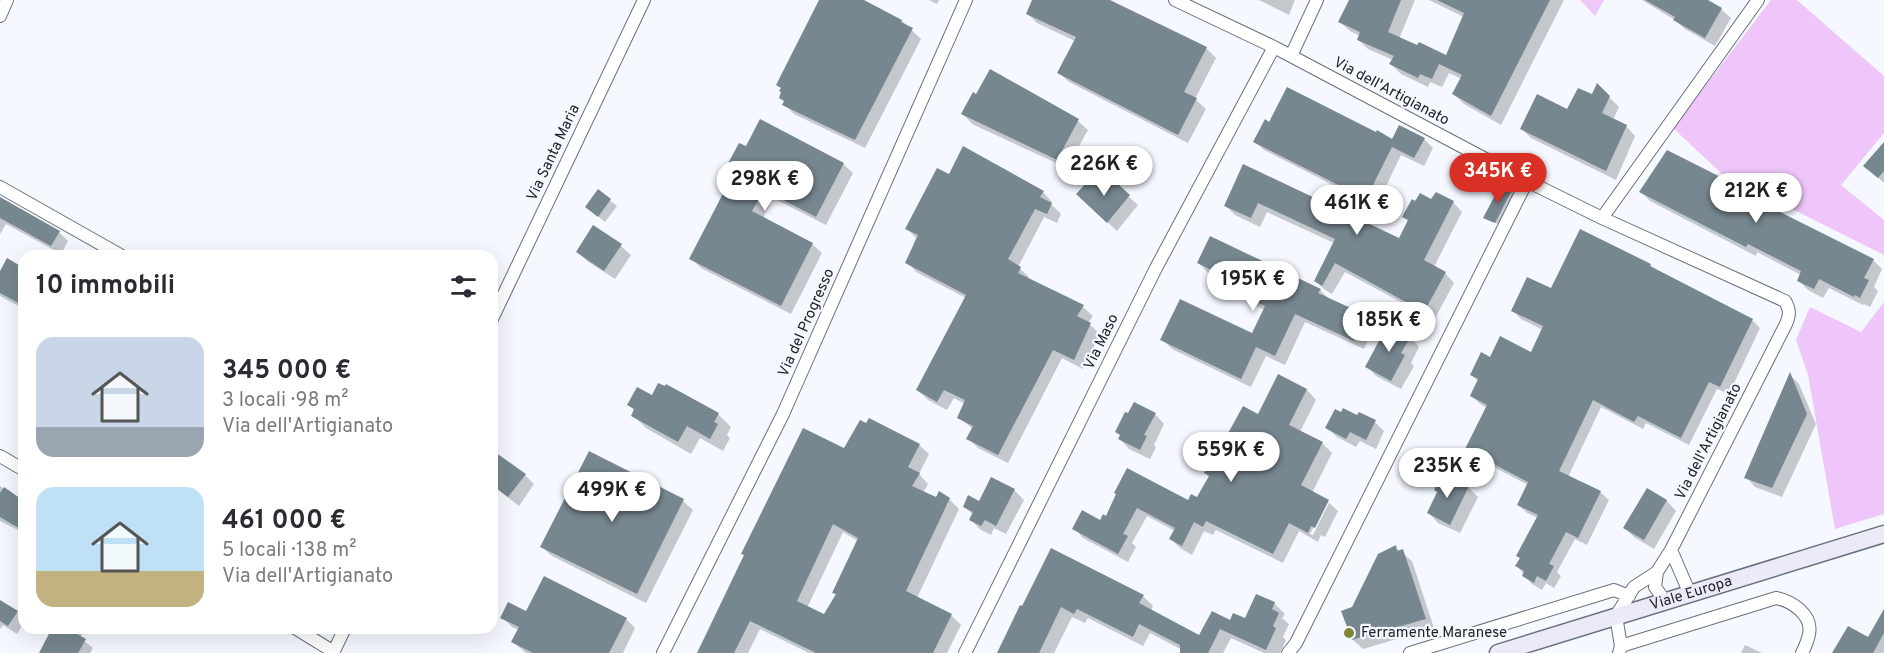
<!DOCTYPE html>
<html lang="it">
<head>
<meta charset="utf-8">
<style>
  :root { --surface:#fff; --page:#f2f2f3; --text:#2b2b33; --muted:#7c7c81; --accent:#d93025 }
  body { margin:0; font-family:Overpass,sans-serif; background:var(--page); color:var(--text); height:100vh; display:flex; flex-direction:column; font-size:22px; white-space:nowrap }
  * { box-sizing:border-box; margin:0 }
  p { font-size:20px; color:var(--muted) }
  .icon { flex:none; width:33px; height:33px; fill:none; stroke:currentColor; stroke-width:2; stroke-linecap:round; stroke-linejoin:round }
  .map { position:relative; flex:1; overflow:hidden }
  .side { position:absolute; left:18px; top:250px; width:480px; height:384px; display:flex; flex-direction:column; background:var(--surface); border-radius:18px; box-shadow:0 6px 24px #0002 }
  .side>* { flex:none }
  .price { position:absolute; translate:-50% -51px; padding:0 14px; border-radius:21px; background:#fff; color:#222; font-size:20px; line-height:39px; filter:drop-shadow(0 2px 3px #0008) }
  .price::after { content:''; position:absolute; left:50%; top:36px; width:18px; height:14px; margin-left:-9px; background:inherit; clip-path:polygon(0 0,100% 0,50% 100%) }
  .price.on { background:var(--accent); color:#fff }
  ul { padding:0; list-style:none }
  li { display:flex; align-items:center; gap:18px; height:150px; padding:0 18px }
  li span { display:grid; place-items:center; flex:none; width:168px; height:120px; border-radius:18px; color:#555 }
  li>.icon { margin-inline-start:auto }
  span .icon { width:72px; height:72px; fill:#fffc; stroke-width:1 }
  li b { font-size:26px }
  h2 { display:flex; justify-content:space-between; align-items:center; height:72px; padding:0 18px; font-size:26px }
  .map>svg:first-child { display:block }
</style>
</head>
<body>
<div class="map">
<svg width="1884" height="653" viewBox="0 0 1884 653">
  <rect width="100%" height="100%" fill="#f5f9ff"/>
  <path fill="#efc6fa" d="M1580 0H1604L1595 16Z
    M1771 0H1797L1884 76V133L1841 185 1884 220V255L1722 174 1673 128Z
    M1884 302V514L1835 529 1808 375 1796 340 1810 307 1861 332Z"/>
  <path fill="#0003" fill-rule="evenodd" d="M821 0H861L902 21 921 39 865 148 794 114 784 104Z
    M929 0H939L937 4Z
    M1034 0H1107L1206 48 1216 58 1195 99 1206 109 1188 143 1069 82 1059 73 1075 41 1037 23 1027 13Z
    M1259 0H1295L1289 15Z
    M1373 0H1415L1399 39 1447 57 1464 17 1429 0H1564L1501 125 1464 104 1454 94 1462 79 1449 73 1442 87 1430 82 1428 87 1401 74 1391 64 1393 60 1368 49 1358 39 1360 36 1350 31 1340 22Z
    M1642 0H1705L1721 9 1731 18 1715 46 1685 29 1675 20Z
    M990 71 1078 121 1088 130 1067 168 972 124 963 114 976 96Z
    M1598 86 1619 107 1613 120 1626 126 1635 136 1616 180 1531 138 1522 129 1568 111 1592 96Z
    M1270 124 1393 141 1424 139 1433 148 1424 166 1401 155 1376 207 1264 150 1254 141Z
    M746 148 843 164 853 173 826 225 773 198 763 218 812 244 822 253 791 314 701 268 691 258 729 184 722 177Z
    M1884 148V183L1875 175Z
    M1243 166 1400 240 1409 222 1404 217 1431 201 1453 202 1462 212 1434 267 1445 273 1454 283 1434 320 1345 272 1332 294 1325 290 1316 281 1334 243 1267 212 1260 227 1235 215 1226 206Z
    M950 176 1043 192 1052 202 1051 204 1061 214 1057 223 1044 217 1018 267 1029 277 1028 279 1083 307 1093 316 1088 323 1100 334 1083 369 1062 358 1008 463 978 448 968 438 973 429 958 417 965 404 954 398 947 410 928 400 918 390 966 298 916 272 907 262 916 238 907 229Z
    M1108 178 1138 205 1117 231 1087 203Z
    M598 191 617 206 605 222 594 213Z
    M1511 191 1514 194 1498 224 1487 220 1485 217Z
    M1641 192 1767 202 1777 212 1873 260 1882 269 1874 287 1878 291 1870 307 1864 304 1863 305 1829 288 1823 298 1808 290 1798 280 1801 275 1757 252 1756 256 1650 201Z
    M0 200 59 232 68 241 61 254 6 224 0 234Z
    M594 227 621 246 631 255 615 279 587 261 577 251Z
    M1199 263 1320 290 1329 299 1365 316 1375 325 1364 349 1305 322 1285 365 1266 356 1251 387 1172 349 1162 339 1253 335 1265 310 1258 307 1249 297 1251 293 1208 273Z
    M1650 265 1656 271 1752 320 1760 328 1729 394 1717 389 1689 445 1646 423 1643 429 1601 407 1568 477 1600 492 1609 500 1587 545 1575 539 1557 572 1561 576 1554 588 1546 583 1542 590 1532 584 1517 566 1521 559 1517 555 1538 518 1527 513 1518 505 1528 485 1475 457 1466 449 1487 408 1480 404 1472 396 1479 382 1472 375 1491 359 1532 354 1543 330 1521 319 1512 310 1552 290Z
    M24 269V309L0 296V273Z
    M1410 337 1419 347 1411 363 1414 366 1401 389 1376 376 1367 366Z
    M1790 375 1799 384 1816 424 1782 497 1755 487 1746 477Z
    M1278 376 1307 390 1316 400 1300 432 1322 443 1332 453 1312 493 1329 503H1326L1310 534 1313 535 1329 503 1338 511 1325 537 1321 535 1318 542 1299 531 1283 563 1216 530 1213 535 1204 531 1192 555 1180 548 1171 539 1175 531 1147 516 1132 543 1136 547 1128 562 1083 538 1074 528 1100 522 1107 518 1118 494 1188 502 1197 499 1211 477 1204 466 1227 439 1259 416Z
    M665 388 718 414 731 427 727 435 730 438 723 451 700 438 691 454 646 428 633 415 635 411 629 405 652 397Z
    M1155 414 1164 424 1154 445 1156 447 1150 459 1129 449 1120 439Z
    M1358 417 1375 422 1384 431 1376 449 1360 441 1356 447 1337 437 1327 428Z
    M919 445 929 454 919 474 928 484 923 493 936 499H949L959 509 917 598 951 615 961 625 947 653H809L760 629 748 653H698L844 450ZM843 532 858 541 834 592 837 595 824 616 807 608Z
    M590 453 683 501 693 510 646 603 552 556 542 547Z
    M492 455 525 475 534 484 519 506 492 485Z
    M0 486 24 503V533L0 521Z
    M1468 487 1478 497 1460 533 1438 523 1429 513Z
    M1014 490 1024 500 1006 534 994 528 991 535 981 530 971 520 973 515 964 506Z
    M1647 490 1667 501 1676 511 1654 549 1634 537 1624 527Z
    M1395 547 1412 561 1434 628 1363 649 1353 640V608Z
    M1143 596 1153 606 1151 611 1200 637 1231 622 1245 620 1274 603 1285 614 1282 618 1289 624 1283 637 1286 640 1280 653H1264L1231 638 1223 653H1188L1150 633 1143 646 1088 618 1085 623 1072 617 1054 653H998L1020 607Z
    M0 601 17 612 24 619V623L17 634 3 625 0 629Z
    M1884 612V653H1834L1868 639Z
    M527 613 626 619 635 628 623 653H526L513 642 519 630 512 627 502 617Z
    M54 628H86L80 638 93 648 90 653H41Z
    M1745 645 1762 653H1741Z"/>
  <path fill="#77878f" fill-rule="evenodd" d="M819 0H864L902 20 901 22 913 28 855 140 782 105 784 101 779 98 781 92 779 91 781 88 776 85Z
    M1032 0H1110L1207 47 1184 92 1197 98 1178 135 1057 73 1076 37 1026 14Z
    M1349 0H1401L1388 32 1417 45 1419 42 1446 55 1464 13 1437 0H1550L1491 116 1452 94 1462 75 1439 64 1432 79 1420 74 1418 78 1389 64 1394 56 1357 40 1360 32 1338 22Z
    M1645 0H1708L1722 8 1705 38 1673 20 1675 17Z
    M990 69 1079 119 1057 160 961 114 973 92 976 94Z
    M1597 83 1610 96 1602 113 1627 125 1606 171 1520 129 1537 94 1567 109 1578 88 1592 94Z
    M1287 87 1376 132 1377 130 1392 139 1399 125 1425 138 1414 158 1392 147 1366 199 1253 142 1265 119 1269 122Z
    M760 119 844 163 816 217 764 190 752 211 813 243 781 306 689 259 729 182 720 178 739 143 746 146Z
    M1884 142V171L1878 178 1863 166Z
    M963 146 1044 191 1040 197 1052 203 1047 214 1035 209 1008 259 1021 267 1018 273 1084 305 1077 316 1091 323 1074 360 1053 350 998 455 966 439 973 426 957 418 965 400 944 390 937 402 916 390 966 295 905 263 918 235 905 229 937 168 949 174Z
    M1667 150 1768 201 1766 205 1874 259 1864 278 1869 280 1860 298 1855 295 1854 297 1819 279 1814 289 1797 281 1801 271 1748 244 1746 247 1639 192Z
    M1243 164 1399 238 1408 220 1402 217 1412 199 1415 201 1420 193 1431 199 1436 192 1454 201 1424 260 1446 272 1424 312 1335 263 1322 286 1314 281 1335 239 1258 203 1251 218 1224 206Z
    M1108 175 1130 195 1107 223 1076 194 1090 179 1098 187Z
    M1501 184 1512 190 1495 223 1483 218Z
    M598 189 611 199 598 217 585 207Z
    M0 197 60 231 51 246 0 218Z
    M593 225 622 244 604 271 576 252Z
    M1580 229 1651 264 1650 266 1753 319 1720 387 1709 382 1681 438 1638 416 1634 422 1593 400 1559 471 1601 491 1578 538 1566 532 1549 564 1554 566 1546 581 1537 576 1534 583 1522 576 1524 571 1515 566 1520 558 1516 556 1538 515 1517 505 1528 482 1465 449 1487 405 1470 396 1478 379 1470 375 1481 352 1490 357 1500 336 1531 352 1543 326 1511 311 1527 277 1551 288Z
    M1210 236 1321 289 1318 293 1366 315 1354 341 1295 314 1275 356 1256 347 1241 379 1160 340 1180 299 1252 333 1265 306 1247 298 1251 289 1197 263Z
    M7 258 24 268V306L0 293V271Z
    M1388 324 1411 336 1401 353 1405 355 1391 381 1365 367Z
    M1790 372 1807 414 1772 488 1744 478Z
    M1278 374 1307 389 1289 425 1323 442 1301 485 1329 500 1315 528 1311 526 1308 533 1289 523 1273 554 1206 521 1203 527 1194 522 1182 546 1169 539 1175 528 1137 508 1123 534 1128 536 1118 554 1072 529 1082 510 1100 520 1103 514 1106 516 1116 494 1114 493 1127 468 1188 500 1191 494 1197 497 1209 476 1204 473 1207 468 1203 466 1220 434 1226 437 1243 406 1258 414Z
    M658 383 665 386 666 384 719 413 714 422 718 424 710 439 687 426 678 442 631 416 634 409 627 405 637 387 652 395Z
    M1134 402 1156 413 1144 435 1147 436 1140 450 1118 439 1120 435 1115 432 1125 412 1128 413Z
    M1343 408 1357 415 1359 412 1376 420 1366 440 1350 432 1346 439 1325 428 1335 409 1341 412Z
    M869 418 920 444 908 467 920 473 912 486 936 497 939 491 950 498 906 591 952 614 933 653H816L750 621 734 653H697L744 555 741 554 803 428 844 448 860 420 866 423ZM833 524 858 538 832 593 836 594 824 614 797 601Z
    M492 450 526 474 508 497 492 485Z
    M589 451 684 499 637 594 540 547Z
    M1443 473 1469 486 1450 525 1427 513 1437 492 1434 490Z
    M991 477 1015 489 996 526 985 520 981 526 969 520 973 512 963 507 968 495 979 501Z
    M4 487 24 501V531L0 517V493Z
    M1647 488 1667 500 1644 540 1623 528Z
    M1396 545 1397 551 1403 549 1426 619 1380 632V631L1352 640 1341 611 1352 607 1378 554Z
    M1051 548 1144 595 1139 603 1199 635 1212 611 1230 620 1233 613 1245 618 1256 594 1275 602 1272 609 1279 613 1273 626 1276 628 1266 650 1220 629 1208 653H1180V645L1139 624 1133 637 1077 609 1074 614 1061 607 1039 653H997L1020 605 1022 606Z
    M544 576 627 618 609 653H533L511 642 519 627 500 618 508 602 526 611Z
    M0 600 18 611 8 626 0 621Z
    M1884 609V633L1873 653H1832L1848 626 1868 637Z
    M52 628H66L86 639 78 653H39Z"/>
  <g fill="none" stroke-linecap="round" stroke-linejoin="round">
    <g stroke="#68707d" stroke-width="14">
      <path id="minor" d="M1175 0 1274 47 1527 181 1602 218 1785 301C1790 310 1790 315 1786 324L1671 550 1657 572 1634 587 1616 616 1621 646 1619 653
        M0 16 7 0
        M1291 56 1317 0
        M0 187 122 256
        M1602 218 1758 0
        M492 319 644 0
        M0 456 24 470
        M1671 550 1690 594
        M1657 572 1655 587 1665 601
        M295 628 334 652
        M1621 646 1776 598C1792 601 1813 615 1809 634 1808 640 1805 647 1802 653
        M333 653 345 628
        M663 653 783 414 966 0
        M965 653 1156 268 1274 47
        M1288 653 1296 643 1527 181
        M1410 653 1614 590 1629 596"/>
    </g>
    <g stroke="#68707d" stroke-width="19">
      <g id="secondary">
        <path id="s1" d="M1498 653 1884 534"/>
      </g>
    </g>
    <use href="#minor" stroke="#fff" stroke-width="12"/>
    <use href="#secondary" stroke="#eceaf9" stroke-width="16"/>
  </g>
  <circle fill="#828631" stroke="#f5f9ff" stroke-width="2" cx="1349" cy="633" r="6"/>
  <g text-anchor="middle" dominant-baseline="central" stroke-width="4.5" stroke-linejoin="round" paint-order="stroke">
    <g font-size="15" fill="#21252a" stroke="#f5f9ff">
      <text transform="translate(1391 92) rotate(28)">Via dell'Artigianato</text>
      <text transform="translate(554 153) rotate(-65)">Via Santa Maria</text>
      <text transform="translate(807 323) rotate(-66)">Via del Progresso</text>
      <text transform="translate(1102 342) rotate(-64)">Via Maso</text>
      <text transform="translate(1709 442) rotate(-63)">Via dell'Artigianato</text>
      <text stroke="none"><textPath href="#s1" startOffset="202">Viale Europa</textPath></text>
    </g>
    <g font-size="15" fill="#21252a" stroke="#f5f9ff" text-anchor="start">
      <text x="1361" y="633">Ferramente Maranese</text>
    </g>
  </g>
</svg>
<b class="price" style="left:1104px;top:197px">226K €</b>
<b class="price on" style="left:1498px;top:204px">345K €</b>
<b class="price" style="left:765px;top:212px">298K €</b>
<b class="price" style="left:1756px;top:224px">212K €</b>
<b class="price" style="left:1357px;top:236px">461K €</b>
<b class="price" style="left:1253px;top:312px">195K €</b>
<b class="price" style="left:1389px;top:353px">185K €</b>
<b class="price" style="left:1231px;top:483px">559K €</b>
<b class="price" style="left:1447px;top:499px">235K €</b>
<b class="price" style="left:612px;top:523px">499K €</b>
<section class="side">
<h2>10 immobili<svg class="icon" aria-label="filters" viewBox="0 0 24 24"><path d="M4 7h16M4 17h16"/><circle cx="9" cy="7" r="2"/><circle cx="15" cy="17" r="2"/></svg></h2>
<ul>
<li><span style="background:linear-gradient(#c9d6e8 75%,#9aa5b1 0)"><svg class="icon" aria-label="home" viewBox="0 0 24 24"><path d="M3 11l9-7 9 7M6 9v11h12V9"/></svg></span><div><b>345 000 €</b><p>3 locali · 98 m²</p><p>Via dell'Artigianato</p></div></li>
<li><span style="background:linear-gradient(#bfe0f5 70%,#c2b280 0)"><svg class="icon" aria-label="home" viewBox="0 0 24 24"><path d="M3 11l9-7 9 7M6 9v11h12V9"/></svg></span><div><b>461 000 €</b><p>5 locali · 138 m²</p><p>Via dell'Artigianato</p></div></li>
</ul>
</section>
</div>
</body>
</html>
